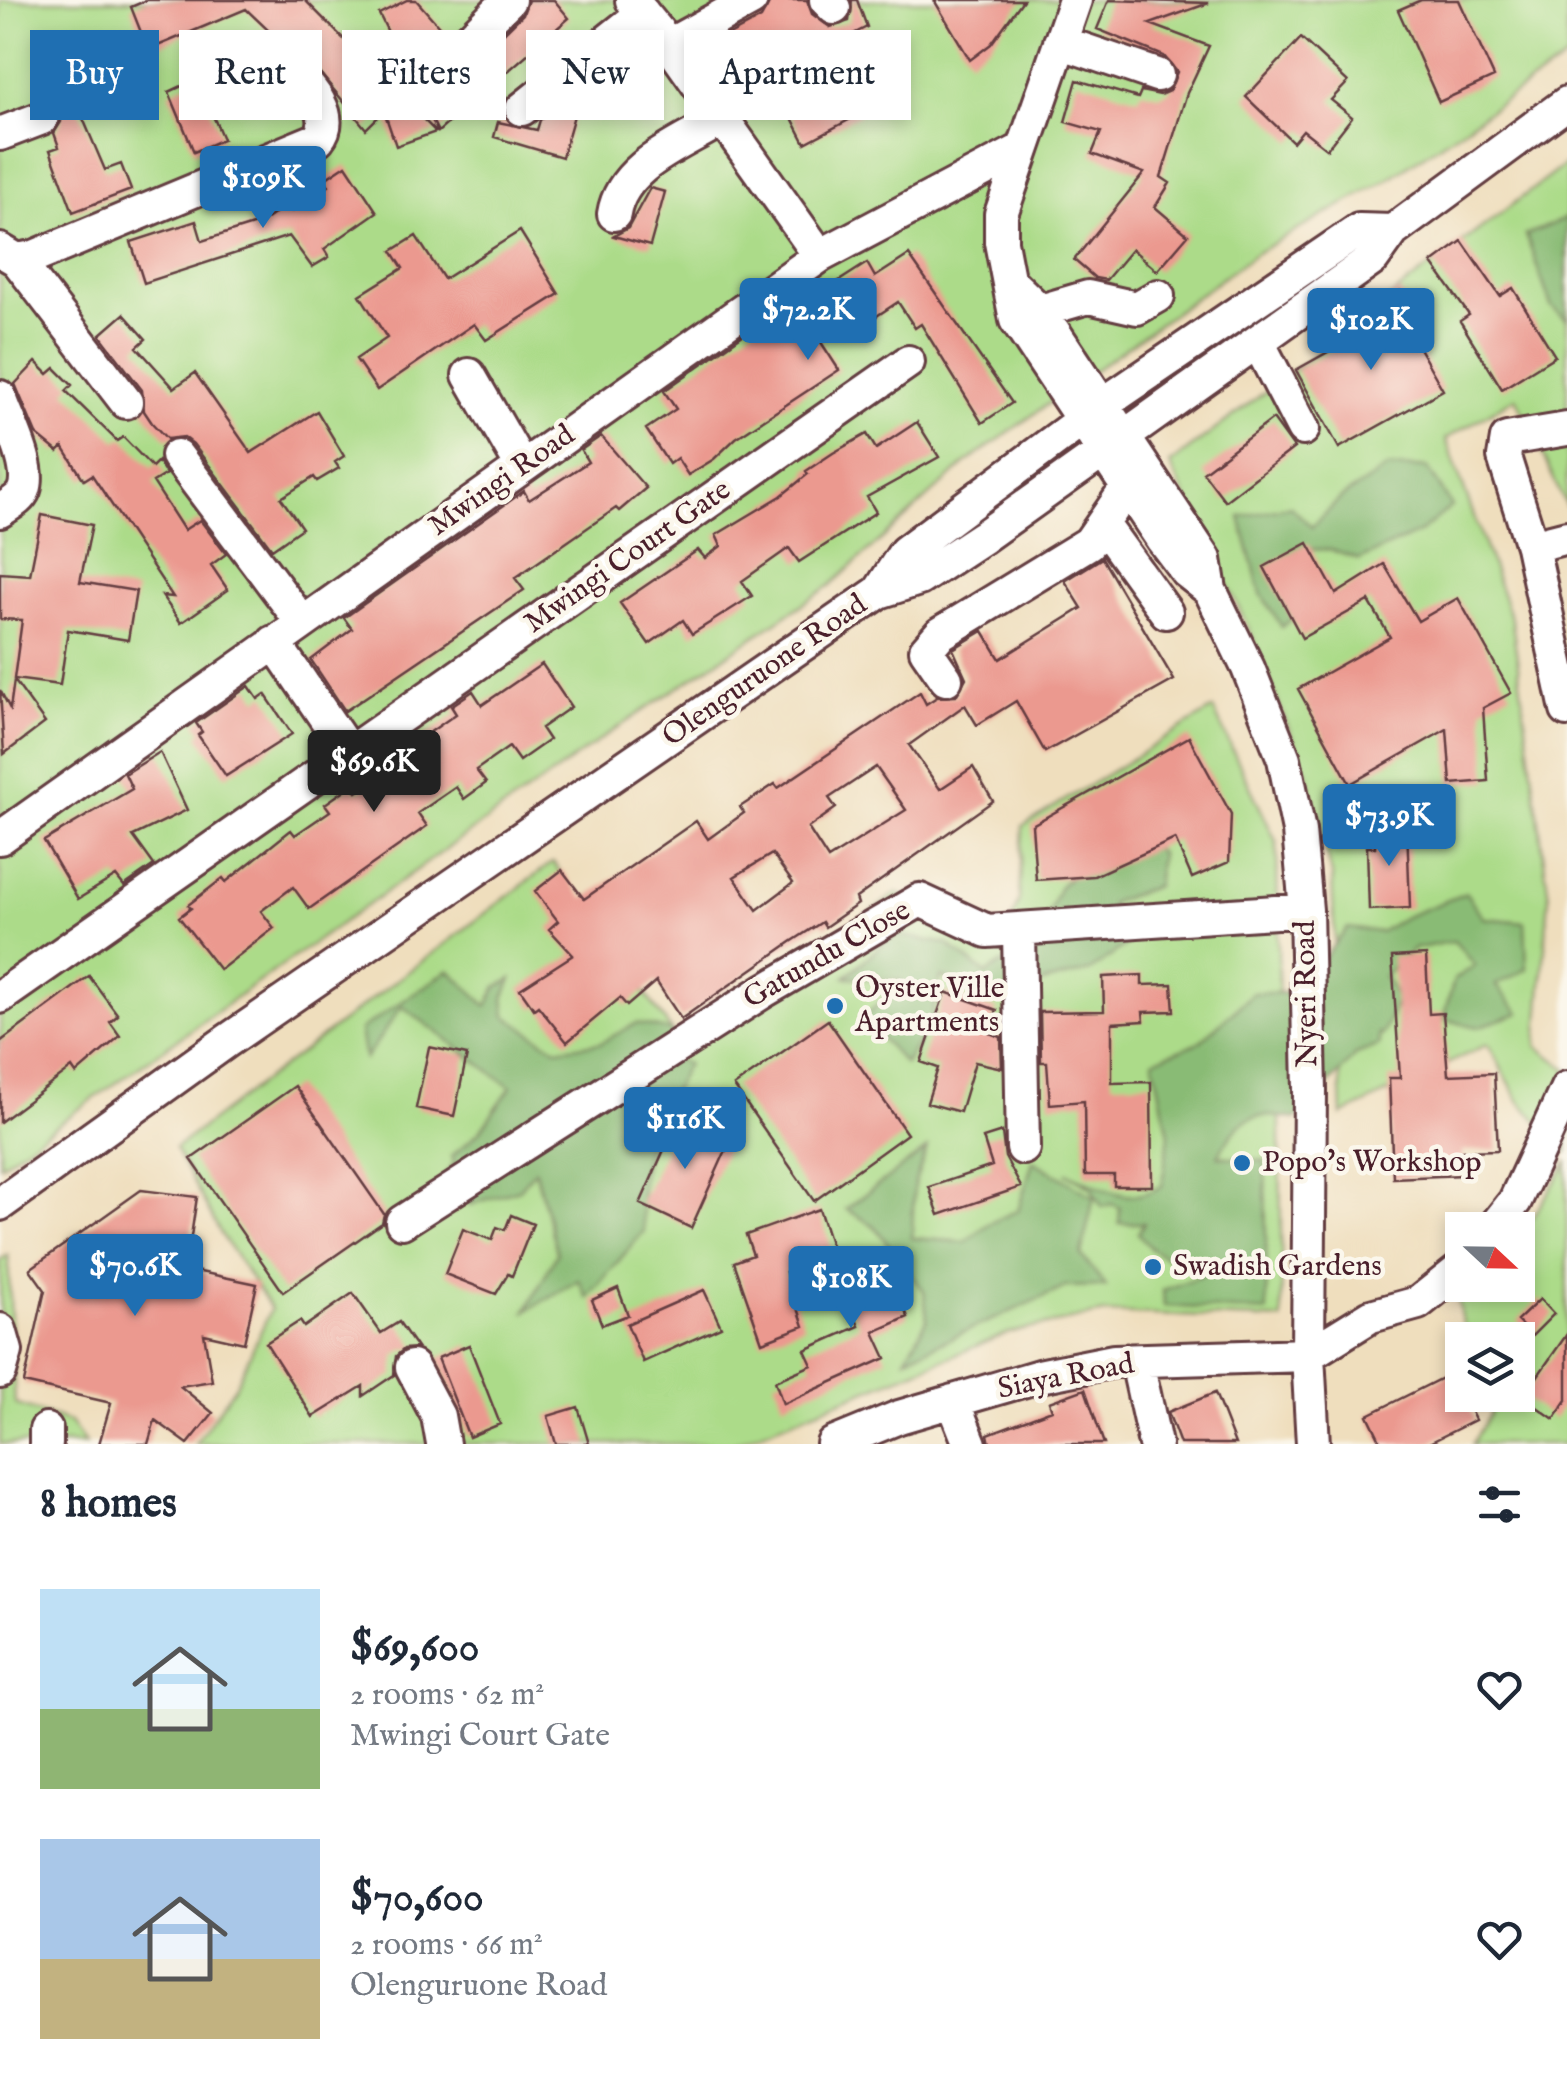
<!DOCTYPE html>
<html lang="en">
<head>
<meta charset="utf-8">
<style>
  :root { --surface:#fff; --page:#f2f2f3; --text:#1f2937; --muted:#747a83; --accent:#1f6fb2 }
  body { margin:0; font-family:"IM FELL English",serif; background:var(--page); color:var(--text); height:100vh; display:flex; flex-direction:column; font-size:38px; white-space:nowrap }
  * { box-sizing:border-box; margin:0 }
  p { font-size:32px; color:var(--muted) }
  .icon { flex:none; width:55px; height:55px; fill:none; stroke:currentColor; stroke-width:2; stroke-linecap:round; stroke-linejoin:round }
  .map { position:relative; height:1444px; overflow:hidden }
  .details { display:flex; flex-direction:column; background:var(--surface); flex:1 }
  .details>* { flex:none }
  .top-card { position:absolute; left:30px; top:30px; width:1000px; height:90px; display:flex; gap:20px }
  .needle { width:65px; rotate:112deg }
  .buttons { position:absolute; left:1445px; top:1212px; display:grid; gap:20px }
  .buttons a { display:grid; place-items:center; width:90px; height:90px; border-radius:0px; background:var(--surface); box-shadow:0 5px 15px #0003; font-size:50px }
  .price { position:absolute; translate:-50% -85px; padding:0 22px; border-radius:10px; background:var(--accent); color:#fff; font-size:32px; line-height:65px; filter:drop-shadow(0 2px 5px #0008) }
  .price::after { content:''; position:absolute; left:50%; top:60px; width:30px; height:22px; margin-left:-15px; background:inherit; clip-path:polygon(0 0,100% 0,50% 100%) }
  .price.active { background:#222; color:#fff }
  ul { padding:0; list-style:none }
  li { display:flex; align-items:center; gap:30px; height:250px; padding:0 40px }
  li span { display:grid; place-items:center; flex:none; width:280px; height:200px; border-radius:0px; color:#555 }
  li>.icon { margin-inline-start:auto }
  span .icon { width:120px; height:120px; fill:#fffc; stroke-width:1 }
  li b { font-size:42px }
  h2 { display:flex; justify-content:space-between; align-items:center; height:120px; padding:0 40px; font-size:42px }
  .tag { padding:0 35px; border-radius:0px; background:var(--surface); box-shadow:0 5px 15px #0003; font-size:35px; line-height:90px }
  .tag.active { background:var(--accent); color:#fff }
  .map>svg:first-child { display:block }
</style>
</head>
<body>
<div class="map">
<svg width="1567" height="1444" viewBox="0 0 1567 1444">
  <rect width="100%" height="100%" fill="#fbf7ec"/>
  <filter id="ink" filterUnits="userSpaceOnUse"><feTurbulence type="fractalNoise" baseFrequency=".01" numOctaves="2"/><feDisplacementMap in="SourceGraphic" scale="20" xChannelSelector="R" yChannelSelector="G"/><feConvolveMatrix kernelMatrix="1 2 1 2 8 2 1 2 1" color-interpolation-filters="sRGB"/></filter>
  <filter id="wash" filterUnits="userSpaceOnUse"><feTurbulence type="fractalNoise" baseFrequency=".0048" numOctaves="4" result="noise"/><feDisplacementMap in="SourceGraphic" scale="40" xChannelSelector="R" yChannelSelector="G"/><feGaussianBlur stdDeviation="2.25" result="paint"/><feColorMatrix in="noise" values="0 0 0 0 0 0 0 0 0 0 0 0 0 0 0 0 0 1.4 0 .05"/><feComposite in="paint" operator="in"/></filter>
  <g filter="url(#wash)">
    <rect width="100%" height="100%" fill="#efdebd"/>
    <path fill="#acdb89" stroke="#7b7d5a" stroke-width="2.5" d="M0 0H1567V58L1387 180 1255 254 965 464 831 585 613 731 0 1165Z
      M1567 163V508L1516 397 1446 439 1512 621 1549 897 1537 1046 1567 1069V1153L1520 1102 1488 1044 1342 1115 1332 875 1308 777 1252 636 1170 464Z
      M1213 709 1277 843 1282 1320 1104 1313 1009 1333 732 1444H195L236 1385 271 1309 221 1234 175 1148 553 862 683 1047 897 893 1004 942 1019 900 1023 826Z
      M1567 1163V1444H1472L1491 1413 1484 1395H1518V1340H1467L1458 1301 1477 1285H1518V1240Z
      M8 1255 15 1404 70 1422 85 1444H0V1260Z"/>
    <path fill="#89bb75" stroke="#6a6d50" stroke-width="2.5" d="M1567 218V320L1551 306 1526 235Z
      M1427 467 1452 506 1419 533 1359 560 1331 550 1301 549 1308 606 1282 627 1261 594 1240 517 1290 506 1312 527 1341 498 1387 468Z
      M1122 808 1160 854 1156 886 1110 903 1132 941 1090 971 1002 993 941 977 930 1023 905 1064 863 1019 901 980 845 977 894 934 947 944 986 974 1037 941 1060 886 1093 857Z
      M1466 893 1484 918 1525 922 1527 969 1496 985 1520 1013 1478 1027 1443 1019 1454 980 1475 965 1454 941 1414 949 1384 976 1398 999 1382 1036 1379 1034V1045L1357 1054 1296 1119C1251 1112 1241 1115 1218 1156L1265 1161 1267 1312 1164 1306 1163 1290 1201 1276 1151 1249 1138 1233 1144 1223H1119L1120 1208 1112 1204 1102 1207 1090 1186 1066 1173C1104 1186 1124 1208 1162 1186L1169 1135 1153 1060 1200 1042 1253 993H1294L1348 928 1380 932 1405 917Z
      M449 970 487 1006 496 988 512 979 504 998 506 1016 556 1049 600 1043 637 1023 671 1031 683 1047 677 1059 687 1064C652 1131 634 1153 644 1231L587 1298 579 1280 526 1311 557 1253 535 1170 519 1189 470 1205 464 1189 443 1178 454 1163 452 1156 480 1131 511 1087 402 1006 365 1059 360 1030Z
      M927 1149 914 1184 912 1238 965 1242 988 1224 1018 1210 1033 1161 1094 1197 1081 1255 1106 1286 1066 1287 906 1358 927 1320 924 1291 874 1226 846 1209Z"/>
    <g id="blocks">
      <path fill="#eb998f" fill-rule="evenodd" d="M147 0H305L436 132 396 146 384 111 366 129 292 39 271 33 246 9 148 50 131 7Z
        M407 0H416L446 34 420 65 424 82 435 88 453 83 523 14 528 0H554L569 18 438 132 379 14Z
        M771 0H807L812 14 830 27 849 21 852 0H857L867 27 826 48 860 114 805 143 770 75 739 91 703 49 761 18Z
        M934 0H1023L991 44 970 60Z
        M1109 0 1209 3 1150 24 1209 46 1187 93 1161 177 1170 183 1155 207 1188 235 1157 271 1132 249 1106 280 1095 278 1074 260 1144 173 1092 154 1101 132 1065 122 1077 80 1138 98 1141 91 1160 95 1169 91 1177 72 1164 56 1097 29Z
        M1421 0H1459L1494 77 1439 102 1398 10Z
        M1301 38 1348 82 1331 100 1352 117 1327 149 1303 130 1293 142 1246 97Z
        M197 79 223 139 194 152 169 92Z
        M70 88 105 170 121 164 131 190 73 212 50 150 59 147 54 133 61 122V112L54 102 43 98Z
        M571 96 579 98 562 157 494 137 498 122 537 130 540 120Z
        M346 165 377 212 324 249 329 257 312 267 289 236 144 283 131 242 196 221 202 241 262 222 288 204 293 211 329 186 325 179Z
        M650 188 665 192 650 246 614 236 628 228Z
        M520 231 559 294 486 340 474 324 377 390 356 359 387 338 360 295 403 268 392 251 416 236 444 279Z
        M1462 241 1500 296 1513 288 1555 356 1502 389 1460 321 1469 315 1432 263Z
        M909 255 1012 403 982 423 921 324 915 328 898 302 860 327 851 314 817 336 839 370 736 438 714 459 688 475 677 458 669 464 646 429 676 409 664 391 771 315 775 322 867 263 875 277Z
        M1400 291 1421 329 1411 334 1443 390 1339 448 1296 370 1351 339 1343 326Z
        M124 314 146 339 137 347 174 388 195 373 251 453 317 411 344 456 335 462 339 468 317 481 314 477 281 498 302 528 272 549 193 444 184 437 167 439 152 423 144 411 142 390 100 335Z
        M36 362 48 374 55 368 72 385 66 391 117 441 123 437 152 467 158 461 166 474 153 482 184 530 200 520 226 554 211 565 228 590 181 623 162 596 173 597 92 475 84 480 63 447 58 452 36 434 15 384Z
        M1273 419 1294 448 1225 501 1203 472Z
        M917 422 939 457 867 497 876 512 799 562 789 548 742 581 752 596 692 634 683 620 649 644 620 603 698 550 705 558 721 546 716 535 781 496 808 474 806 471 833 453 867 434 876 449Z
        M601 436 646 488 619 511 616 508 515 578 524 590 345 711 311 660 352 629 344 618 524 491 529 500 588 462 581 450Z
        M42 515 92 525 80 582 136 591 128 640 68 630 60 685 14 679 22 620 0 619V573L30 575Z
        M1308 543 1336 594 1384 564 1418 621 1458 598 1511 693 1483 708 1488 781 1451 784 1447 729 1350 784 1298 689 1390 637 1369 601 1302 638 1264 567Z
        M1102 558 1174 680 1045 752 1016 701 977 725 965 705 909 745 940 789 973 767 993 801 856 898 858 904 825 927 822 922 791 942 681 1019 656 981 627 1006 620 998 567 1042 538 1006 534 1009 520 989 573 955 549 929 558 921 535 891 562 870 584 899 696 821 708 839 744 813 740 807 775 784 778 788 920 692 926 704 937 697 956 696 966 678 953 649 983 631 1000 659 1082 608 1065 581ZM876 767 906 810 828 859 808 828 836 808 829 798ZM772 854 793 883 757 910 734 877Z
        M542 664 571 707 541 728 549 740 519 761 509 747 476 770 486 783 464 799 456 787 418 813 427 826 309 909 293 887 261 911 274 928 220 970 179 917 191 908 188 905 223 878 226 882 291 830 295 835 330 811 325 804 352 785 357 792 422 751 416 742 456 714 451 706 473 691 482 705Z
        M14 680 45 723 4 754 0 690 10 709Z
        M249 686 258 699 265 694 292 734 226 776 198 735 202 732 196 723Z
        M1189 737 1231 814 1229 862 1192 878 1175 839 1094 876 1036 880 1032 825Z
        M160 752 187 810 133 836 154 865 124 886 116 876 78 899 44 841 132 789 125 774Z
        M1407 826 1410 908 1369 910 1367 847H1375V827Z
        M1426 955 1429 1014 1443 1013 1448 1075 1494 1073 1498 1150 1462 1151 1463 1175 1393 1178 1389 1078H1400L1392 957Z
        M1142 975V985L1172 984 1174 1011 1143 1012 1144 1021 1112 1023V1083L1151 1082 1152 1186H1114V1175H1085L1084 1101 1050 1104 1047 1062H1041L1040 1012 1104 1011 1103 977Z
        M89 976 118 1015 110 1022 120 1036 76 1074 72 1068 0 1122V1042Z
        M945 992 997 1010 989 1033 1001 1037 1002 1068 975 1062 960 1112 927 1103 938 1068 921 1062Z
        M828 1020 907 1134 814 1201 734 1086Z
        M429 1047 467 1055 454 1116 416 1108Z
        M295 1086 384 1214 382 1223 283 1292 191 1159Z
        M679 1116 731 1139 691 1228 640 1204Z
        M1002 1132 1005 1157 1021 1187 939 1215 929 1187 992 1166 983 1138Z
        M141 1190 197 1197 186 1269 257 1284 244 1343 204 1334 212 1381 180 1386 213 1413 188 1444 155 1420 148 1444H99L111 1403 24 1383 45 1290 30 1269Z
        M819 1209 834 1255 786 1272 804 1326 762 1342 734 1262 753 1255 746 1235Z
        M511 1215 533 1224 512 1276 508 1274 496 1294 445 1274 463 1229 492 1240 497 1227 505 1230Z
        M881 1254 908 1317 874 1332 886 1358 783 1404 775 1381 812 1365 805 1350 859 1326 836 1274Z
        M618 1288 628 1315 602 1325 592 1300Z
        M704 1290 721 1327 643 1362 627 1324Z
        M353 1293 381 1333 399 1322 417 1348 404 1349 396 1356 394 1375 363 1396V1386L313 1417 266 1343 300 1321 304 1327Z
        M1540 1299 1554 1314 1532 1336 1517 1321Z
        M1567 1334V1400L1554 1419 1523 1397Z
        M469 1345 500 1424 469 1437 438 1358Z
        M1452 1373 1475 1420 1427 1444H1382L1368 1415Z
        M1085 1389 1104 1444H990L988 1434 1052 1410 1049 1402Z
        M1215 1393 1235 1444H1180L1168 1412Z
        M578 1407 589 1444H556L548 1416Z"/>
    </g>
  </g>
  <g filter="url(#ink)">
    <use href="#blocks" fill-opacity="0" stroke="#633c41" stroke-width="2.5"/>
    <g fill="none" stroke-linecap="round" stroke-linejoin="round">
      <g stroke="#633c41" stroke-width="38">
        <path id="minor" d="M632 0 675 52 820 256
          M826 0 834 8
          M1075 0 1001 214V242L1016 320 1162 539 1187 572 1210 590
          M1060 42 1157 75
          M669 45 751 0
          M439 69 509 0
          M522 109 643 13
          M0 134 42 118
          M614 214C622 164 683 144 722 119
          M0 250 17 260 34 257 318 139C341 110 296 75 277 52
          M17 260 126 402
          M1010 282 1040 311 1205 559 1210 590 1248 668 1284 759 1299 831 1306 910 1310 1090 1308 1355 1313 1444
          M1040 311 1088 297 1137 308 1158 296
          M1258 342 1303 429
          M469 375 522 467
          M0 397C8 421 33 466 24 490 20 500 8 505 0 511
          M1567 429 1507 439 1504 457 1532 546 1567 710
          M177 456 302 622
          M1104 526 1166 612
          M1532 546 1567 537
          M879 592 919 579 983 537 1373 259 1393 231
          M274 642 348 751
          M946 679 926 650 940 634 1089 543 1127 488
          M0 838 820 256 1021 150
          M1019 932 1023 1148
          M0 997 908 362
          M0 1204 227 1041 879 592 905 552 1105 403 1359 230 1393 231 1567 103
          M402 1222 764 991 920 900 987 931 1306 910
          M1492 1230 1515 1201 1567 1088
          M0 1330 6 1351 0 1372
          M1137 1362 1155 1444
          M412 1367 438 1416 443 1444
          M953 1401 970 1444
          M46 1430V1444
          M833 1444 899 1417 1039 1376 1114 1361 1308 1355 1371 1316 1418 1303 1462 1268"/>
      </g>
      <use href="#minor" stroke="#fff" stroke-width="32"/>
    </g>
  </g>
  <g fill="#1f6fb2" stroke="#fbf7ec" stroke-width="4">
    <circle cx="835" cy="1006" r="10"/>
    <circle cx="1242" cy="1163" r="10"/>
    <circle cx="1153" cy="1267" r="10"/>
  </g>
  <g text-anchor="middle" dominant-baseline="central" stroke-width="9" stroke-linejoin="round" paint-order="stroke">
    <g font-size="30" fill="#4a1f2b" stroke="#fbf7ec">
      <text transform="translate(502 481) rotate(-35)">Mwingi Road</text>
      <text transform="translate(628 557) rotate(-35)">Mwingi Court Gate</text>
      <text transform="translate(765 671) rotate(-35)">Olenguruone Road</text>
      <text transform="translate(827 955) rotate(-30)">Gatundu Close</text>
      <text transform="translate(1307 994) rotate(-91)">Nyeri Road</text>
      <text transform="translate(1066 1377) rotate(-11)">Siaya Road</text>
    </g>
    <g font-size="30" fill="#4a1f2b" stroke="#fbf7ec" text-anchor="start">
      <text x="855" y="989">Oyster Ville<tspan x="855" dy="34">Apartments</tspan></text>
      <text x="1262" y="1163">Popo's Workshop</text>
      <text x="1173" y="1267">Swadish Gardens</text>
    </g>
  </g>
</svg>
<div class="buttons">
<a><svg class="needle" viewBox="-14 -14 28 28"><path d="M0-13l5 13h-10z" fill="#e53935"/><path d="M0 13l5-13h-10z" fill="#747a83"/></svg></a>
<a><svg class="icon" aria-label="layers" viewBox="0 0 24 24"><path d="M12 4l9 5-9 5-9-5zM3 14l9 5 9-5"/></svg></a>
</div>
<b class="price" style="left:263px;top:231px">$109K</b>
<b class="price" style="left:808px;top:363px">$72.2K</b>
<b class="price" style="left:1371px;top:373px">$102K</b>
<b class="price active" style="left:374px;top:815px">$69.6K</b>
<b class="price" style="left:1389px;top:869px">$73.9K</b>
<b class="price" style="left:685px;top:1172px">$116K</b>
<b class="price" style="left:135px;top:1319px">$70.6K</b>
<b class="price" style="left:851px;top:1331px">$108K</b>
<div class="top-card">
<a class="tag active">Buy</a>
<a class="tag">Rent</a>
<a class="tag">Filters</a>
<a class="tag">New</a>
<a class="tag">Apartment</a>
</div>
</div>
<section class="details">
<h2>8 homes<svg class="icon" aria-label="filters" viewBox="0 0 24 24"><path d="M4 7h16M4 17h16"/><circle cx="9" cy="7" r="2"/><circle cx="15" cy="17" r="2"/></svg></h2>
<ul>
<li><span style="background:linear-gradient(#bfe0f5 60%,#8fb573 0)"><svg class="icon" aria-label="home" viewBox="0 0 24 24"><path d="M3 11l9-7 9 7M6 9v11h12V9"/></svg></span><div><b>$69,600</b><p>2 rooms · 62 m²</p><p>Mwingi Court Gate</p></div><svg class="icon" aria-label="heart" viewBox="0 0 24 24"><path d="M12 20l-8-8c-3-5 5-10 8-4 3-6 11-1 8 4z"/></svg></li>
<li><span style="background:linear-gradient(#a9c7e8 60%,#c2b280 0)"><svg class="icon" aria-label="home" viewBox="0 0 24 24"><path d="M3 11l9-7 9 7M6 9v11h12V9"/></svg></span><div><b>$70,600</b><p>2 rooms · 66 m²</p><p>Olenguruone Road</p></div><svg class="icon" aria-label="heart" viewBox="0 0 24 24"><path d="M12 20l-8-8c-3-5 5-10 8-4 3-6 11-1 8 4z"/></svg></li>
</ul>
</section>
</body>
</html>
